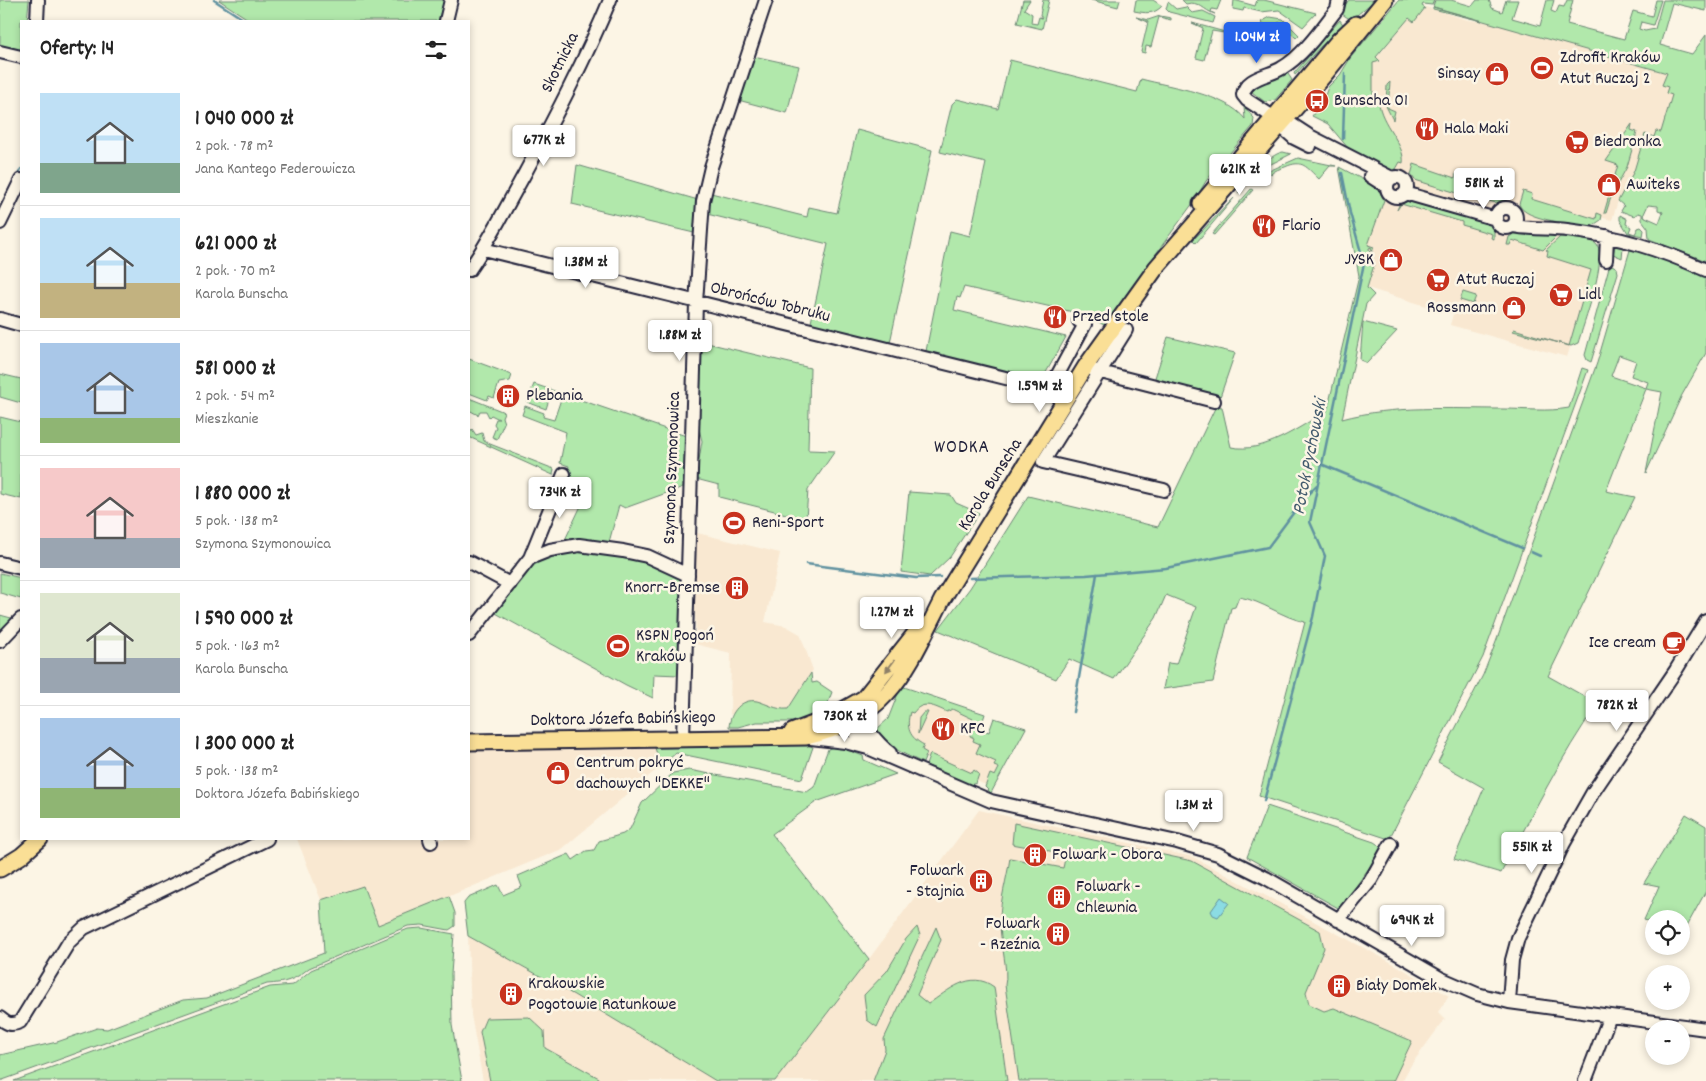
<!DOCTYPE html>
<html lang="pl">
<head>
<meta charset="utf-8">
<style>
  :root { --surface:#fff; --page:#f6f6f6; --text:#222; --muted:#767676; --line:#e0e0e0; --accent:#2563eb }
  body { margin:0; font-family:Dekko,sans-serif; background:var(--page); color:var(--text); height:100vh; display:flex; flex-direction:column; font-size:19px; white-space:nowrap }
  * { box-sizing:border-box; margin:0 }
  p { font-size:16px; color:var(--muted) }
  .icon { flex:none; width:28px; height:28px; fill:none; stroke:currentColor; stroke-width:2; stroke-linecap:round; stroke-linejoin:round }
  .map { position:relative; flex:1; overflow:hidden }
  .sheet { position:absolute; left:20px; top:20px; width:450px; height:820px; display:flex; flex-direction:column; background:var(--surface); border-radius:0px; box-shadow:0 2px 8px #0003 }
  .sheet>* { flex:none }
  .controls { position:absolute; left:1645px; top:910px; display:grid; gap:10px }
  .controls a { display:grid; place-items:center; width:45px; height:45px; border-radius:50%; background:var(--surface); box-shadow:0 2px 8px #0003; font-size:25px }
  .price { position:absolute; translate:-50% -42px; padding:0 11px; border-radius:5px; background:#fff; color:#222; font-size:16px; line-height:32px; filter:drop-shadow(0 1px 2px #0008) }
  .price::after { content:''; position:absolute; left:50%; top:30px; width:15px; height:11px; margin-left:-8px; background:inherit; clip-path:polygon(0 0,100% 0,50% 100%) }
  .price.on { background:var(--accent); color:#fff }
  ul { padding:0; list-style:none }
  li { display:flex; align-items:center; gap:15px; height:125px; padding:0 20px }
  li+li { border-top:1px solid var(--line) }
  li span { display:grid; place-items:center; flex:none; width:140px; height:100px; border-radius:0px; color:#555 }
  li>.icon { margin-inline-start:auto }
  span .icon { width:60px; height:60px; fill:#fffc; stroke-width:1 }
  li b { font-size:21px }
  h2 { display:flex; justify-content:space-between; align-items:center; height:60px; padding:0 20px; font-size:21px }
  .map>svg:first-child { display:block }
</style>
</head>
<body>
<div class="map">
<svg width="1706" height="1081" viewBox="0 0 1706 1081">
  <rect width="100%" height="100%" fill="#fcf5e5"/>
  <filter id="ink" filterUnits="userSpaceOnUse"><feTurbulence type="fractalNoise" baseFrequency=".02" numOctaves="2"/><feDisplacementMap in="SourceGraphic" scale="10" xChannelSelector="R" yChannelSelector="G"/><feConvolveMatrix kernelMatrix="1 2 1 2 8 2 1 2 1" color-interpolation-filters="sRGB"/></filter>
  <g filter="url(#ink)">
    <path fill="#f9e8d1" d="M1426 7 1468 20 1487 22 1667 73 1691 85 1675 132 1618 201 1612 220 1599 217 1591 223 1588 244 1594 272 1567 357 1450 325 1453 314 1367 288 1363 247 1373 102V62L1409 18Z
      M693 532 780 553 765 622 786 626 800 634 813 670 788 709 770 707 756 701 730 715 731 653 695 644 691 640 692 633 696 632 695 612H692Z
      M920 698 975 717 974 736 1003 766 992 788 904 748 902 705Z
      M654 745 661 766 562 849 378 926 363 886 321 900 297 839H469V750Z
      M979 810 1193 857 1396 965 1449 996 1438 1012 1445 1019 1411 1065 1402 1081H775L869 959Z
      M468 936 574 995 717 1081H483L471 1015Z"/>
    <path fill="#b1e8ab" stroke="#6a8573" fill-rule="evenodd" d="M0 0H29L27 21H21V54L0 48Z
      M219 0H444L438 21H251Z
      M1023 0H1030L1024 9 1032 14 1031 23 1037 24 1039 17 1042 18 1040 15 1043 0H1049L1042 29 1017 23Z
      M1091 0H1120L1118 7Z
      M1136 0H1153L1162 6C1154 15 1145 13 1134 11Z
      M1182 0H1221L1217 10 1212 9 1211 12 1215 14C1204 11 1199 0 1186 4Z
      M1234 0 1255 6 1257 0H1264L1316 13 1303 27 1279 10 1261 12 1244 8 1243 11 1233 9Z
      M1349 0H1375L1351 20 1339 12Z
      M1399 0H1434L1432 5 1423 4 1422 6 1425 8 1414 22 1409 18 1376 57 1380 61 1373 63V102H1379C1380 123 1406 145 1403 163L1400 162 1396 169 1392 171 1348 148 1328 124 1312 116 1323 101 1328 87 1340 75 1351 57Z
      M1435 0H1451L1472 6 1477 0H1489L1492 8 1502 12 1506 0H1518L1512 18 1540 26 1547 0H1554L1551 11 1556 13 1559 6 1564 7 1567 0H1573L1567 24 1624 39 1633 11 1652 16 1656 0H1661L1653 25 1641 22 1639 29 1645 31 1655 29 1663 0H1706V11L1672 3 1660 45 1692 54 1706 35V261L1649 239 1648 228 1642 220V214L1638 213 1634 216 1621 211 1624 206 1618 201 1634 171 1645 134 1654 137 1656 131 1661 132 1672 95 1666 93 1668 87 1662 85 1667 73 1434 7 1433 6ZM1648 205 1658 206V210L1663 212 1659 223 1643 216Z
      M1168 2 1176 9 1186 7 1192 13 1203 11 1215 17 1213 23 1169 12 1166 9Z
      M1433 7 1482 21 1433 9Z
      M1160 16 1171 18V20L1159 17 1151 47 1146 46 1145 53 1141 52 1148 22 1136 17 1148 20Z
      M1270 17 1283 19 1299 35 1296 38 1279 22 1270 31 1261 22Z
      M1340 20 1344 26 1321 46 1295 75 1294 73 1311 54 1306 50 1319 35 1324 38Z
      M1192 23 1225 32 1224 33 1212 31 1204 60 1196 58 1203 28Z
      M758 57 799 66 787 113 738 100 752 59Z
      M1010 60 1137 92 1141 79C1171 87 1226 94 1245 119L1244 107 1254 118 1253 126 1206 181 1193 203 1104 325 1082 314 964 287 960 298 957 297 954 310 1066 337 1039 385 925 356 950 231 970 236 986 163 940 152 952 104 957 99 998 109Z
      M1286 71 1292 80 1275 100 1265 102 1252 92 1256 88 1254 85Z
      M1390 82 1388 108 1395 111 1393 120 1386 106 1387 85Z
      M1632 124 1631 130 1637 132 1627 167 1612 194 1606 213H1604L1618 165 1606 161Z
      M857 130 932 150 889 347 810 327 828 244 707 214 711 193 807 217 809 207 837 213Z
      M1283 152 1291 154 1263 168 1238 193C1248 182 1268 154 1283 152Z
      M1298 158 1336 166H1330L1319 179C1306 167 1303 159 1285 167 1279 169 1275 170 1271 174L1269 172 1263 179 1267 183 1263 181 1262 177 1269 171Z
      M1414 164 1455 178 1456 174 1462 175 1457 193 1415 180 1411 175Z
      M577 165 698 200 694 233 572 204Z
      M1339 167 1377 187 1384 200 1368 245 1374 247 1372 252 1371 247 1369 248 1372 265H1374L1367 288 1374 295 1366 304 1342 419C1393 405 1451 409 1504 409 1526 409 1547 412 1569 408L1582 368 1588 370 1483 657 1389 839 1259 796 1305 622C1281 617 1263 601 1239 597L1235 607 1231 608 1213 682 1163 689 1168 663 1176 664 1196 607 1166 595 1156 618 1114 679 1069 659 1056 679 938 630 970 588 1028 496 1158 527 1216 406 1222 407 1231 447C1264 454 1299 427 1327 411L1359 276Z
      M1465 177 1488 182 1487 186 1497 189 1499 184 1508 187 1505 200 1496 203 1460 193Z
      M1251 189 1253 190 1214 235 1212 234Z
      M1523 191 1532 194 1531 199 1596 219 1597 213 1602 215 1601 220 1592 226C1576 224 1524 221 1519 204Z
      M1234 198 1196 243 1193 240Z
      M1408 201 1491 225 1494 231V239L1491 238 1492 234 1462 225V222L1401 204 1397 210 1399 205Z
      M1620 215 1627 219 1626 224 1631 227 1629 232 1635 234 1638 228 1641 227 1644 230 1643 236 1628 233 1620 220Z
      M1515 233 1557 236 1543 250 1512 240 1510 245H1507L1509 237Z
      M1560 237C1570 238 1591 237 1597 245 1608 258 1583 326 1578 343L1571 346 1513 331 1514 329 1569 346 1591 270 1547 256 1548 251 1546 250Z
      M1615 246 1623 247 1622 258 1613 254Z
      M1633 248 1706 277V353L1682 395 1646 473 1662 392 1646 389 1606 491 1635 497 1548 676 1598 704C1560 757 1532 816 1501 873L1454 859 1484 788 1438 762 1483 675 1496 642 1597 363 1630 250ZM1619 355 1636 361 1631 376 1648 382 1646 388 1611 376Z
      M1612 265 1617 268 1618 273 1591 362 1587 360 1585 355 1609 267Z
      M1463 292 1476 296 1473 304 1460 300Z
      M1363 322 1397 331 1367 363 1360 360Z
      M1168 337 1235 353 1220 397H1207L1153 384Z
      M699 341 810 368 808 450 835 451 808 490 806 519 719 497V485L696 479 702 441 696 416Z
      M469 359 512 375 510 381 499 383 494 398 489 396 487 400 469 393Z
      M0 374 21 379V403L0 397Z
      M534 384 686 436 683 487 625 508 619 505 608 546 563 544 588 491 565 481 569 466 560 463 566 432 522 415 525 406 544 413 543 417 554 420 562 396 551 393 546 409 527 402Z
      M469 398 504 412 502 417 504 423 497 439 492 437 496 427 494 424 496 419H499L491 415 489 417 486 411H480L478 415 469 410Z
      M0 417 21 422V499L0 494Z
      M472 429 476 435 482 433 484 441 490 444 554 469 553 475 469 437V433Z
      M909 492 951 495 956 503 979 513 950 557 930 576 901 572Z
      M569 550 644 558 682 577 680 594 684 599 679 675 654 674 653 698 626 685 492 611 535 559Z
      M0 573 21 578V599L0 593Z
      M0 615 15 619 0 636Z
      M811 673 812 683 817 682 832 692 825 711 796 722H757L738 727H729C730 713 741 698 757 701 768 704 776 710 788 709Z
      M901 686 985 714 980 729 989 732 994 718 1026 728 991 793 985 787 990 774 995 776 999 768 994 766 996 762 976 753 980 744 973 741 974 738 970 736 973 719 952 709 947 712C935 707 923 699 913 713L910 712C906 728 909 737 924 745L922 750 927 753 923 763C907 755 883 746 877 729L888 719Z
      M924 712H928L918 734 919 718Z
      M806 745 813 747 802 779 676 753 661 766 655 748Z
      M833 747 845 749 863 756 864 760 896 774 816 802 772 834 869 959 775 1081H716L574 995 468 936 464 903 468 898 498 885 503 895 522 887 518 876 569 854 573 860 586 851 594 850 599 841 623 834 630 829 642 803 673 773 689 770 807 792 814 787 828 749Z
      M930 754 972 773 974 770 979 774 976 783 970 785 926 765Z
      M1267 806 1374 842 1383 848 1340 909 1247 857Z
      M1686 814 1706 826V891L1683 933H1681V919H1654V923L1644 920 1659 886 1644 883Z
      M1014 823 1192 861 1320 931 1324 948 1306 992 1309 1004 1324 1011 1334 1008 1412 1041 1393 1081H1019L1005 985C1009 970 999 939 1000 920 1000 900 1007 878 1010 858L1063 868 1066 854 1012 844Z
      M363 886 378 925 449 896 455 913V926L449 930 422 925 408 926 309 968C295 980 285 983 267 984L0 1081V1055L57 1042 97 1028 107 1029 183 1000 207 998 324 953 321 900Z
      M917 927 920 935 877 1027 867 1020 864 995 887 971 906 939Z
      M936 927 941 940 917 995 928 1004C948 991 970 969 994 987L1007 1081H873L885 1050 884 1039Z
      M421 928 454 934 451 974 452 1025 462 1081H14L270 987 293 985 311 970 408 929Z
      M529 1017 544 1031 545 1048 599 1078 600 1081H490L480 1032 486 1018Z"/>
    <path fill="#8bdce3" stroke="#6192a0" d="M1221 897 1229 903 1218 917 1213 915 1211 911Z"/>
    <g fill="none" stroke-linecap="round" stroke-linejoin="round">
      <path stroke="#6192a0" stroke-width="2.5" d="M214 0 246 21
        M1343 139 1345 73
        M17 177 21 169
        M1321 464 1522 548
        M1531 552 1540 556
        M806 564 916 578 940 577
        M970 578 1086 575 1166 568 1268 547 1306 496 1317 485
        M1073 712 1097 574
        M1264 801 1313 617 1325 556 1310 522 1364 263 1350 213 1342 173"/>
      <g stroke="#22223b" stroke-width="16">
        <path id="minor" d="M1339 0 1337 9C1322 28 1304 55 1282 68 1270 76 1245 77 1243 95L1247 100 1273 117 1285 120 1308 135 1392 178
          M37 21 38 0
          M446 21 451 0
          M0 52 21 57
          M1277 123 1294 138 1310 146
          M1370 176 1387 187
          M1387 187a10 10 0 1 1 20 0a10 10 0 1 1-20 0Z
          M1405 193 1496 219
          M1496 218a10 10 0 1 1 20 0a10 10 0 1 1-20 0Z
          M0 223 21 180
          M1513 226C1531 229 1549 228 1567 230 1618 236 1659 249 1706 270
          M483 249 1050 389 1067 397
          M1606 260 1607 236
          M469 270C490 240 506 207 524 175 555 117 585 60 610 0
          M0 319 21 325
          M1126 330 1043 462 1164 490
          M1093 370 1214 401
          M1050 389 1085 324 1079 321
          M530 558 564 474
          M469 562 510 584
          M0 563 21 568
          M469 635 530 558 550 550 579 545 623 551 647 556 688 575
          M0 641 21 619
          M851 712C866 724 874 742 890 753
          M849 714 855 733 868 748
          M683 738 696 303 703 201 711 167 766 0
          M811 738 845 742 868 748 991 801 1177 842 1218 854 1266 878 1440 978 1477 994 1509 1002 1706 1029
          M430 839 431 842
          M1338 920 1371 880 1391 844
          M1509 1002 1512 960 1518 938 1564 843 1593 792 1676 670 1706 621
          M0 1018C7 1024 11 1026 20 1022L69 942 84 928 267 839
          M1585 1081 1610 1016"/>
      </g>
      <g stroke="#22223b" stroke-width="19">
        <path id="major" d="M1201 204 1338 41 1356 24
          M792 732 829 718 864 698 921 626
          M469 742 806 737C889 719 907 669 942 600L1086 366 1156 268 1325 74 1385 0
          M0 869 21 856 40 839"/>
      </g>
      <use href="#minor" stroke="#fcf5e5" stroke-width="12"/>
      <use href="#major" stroke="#fadf96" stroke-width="15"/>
    </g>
    <defs><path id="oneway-solid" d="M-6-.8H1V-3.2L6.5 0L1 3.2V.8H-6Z" transform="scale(1.25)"/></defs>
    <use fill="#8e8068" href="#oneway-solid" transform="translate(890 666) rotate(127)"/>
  </g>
  <defs>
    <g id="stadium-disc" transform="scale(1.25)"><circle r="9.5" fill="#c8321e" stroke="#fcf5e5"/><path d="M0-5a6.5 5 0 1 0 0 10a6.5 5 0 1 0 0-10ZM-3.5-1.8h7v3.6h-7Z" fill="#fff"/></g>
    <g id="shop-disc" transform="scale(1.25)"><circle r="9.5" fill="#c8321e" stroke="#fcf5e5"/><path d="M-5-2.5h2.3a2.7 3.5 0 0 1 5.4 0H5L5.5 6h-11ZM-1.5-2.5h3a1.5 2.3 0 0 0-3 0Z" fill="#fff"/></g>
    <g id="bus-disc" transform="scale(1.25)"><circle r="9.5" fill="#c8321e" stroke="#fcf5e5"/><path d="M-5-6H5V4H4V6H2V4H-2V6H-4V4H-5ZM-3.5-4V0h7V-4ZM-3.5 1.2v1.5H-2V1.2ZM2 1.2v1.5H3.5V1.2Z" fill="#fff"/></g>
    <g id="restaurant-disc" transform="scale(1.25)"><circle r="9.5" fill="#c8321e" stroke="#fcf5e5"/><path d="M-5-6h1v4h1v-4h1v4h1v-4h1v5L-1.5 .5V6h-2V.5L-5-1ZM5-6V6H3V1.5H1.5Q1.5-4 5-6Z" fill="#fff"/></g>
    <g id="supermarket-disc" transform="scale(1.25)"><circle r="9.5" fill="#c8321e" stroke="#fcf5e5"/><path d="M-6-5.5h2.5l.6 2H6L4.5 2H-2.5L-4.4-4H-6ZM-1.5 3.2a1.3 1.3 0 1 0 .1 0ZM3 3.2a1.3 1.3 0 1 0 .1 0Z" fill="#fff"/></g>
    <g id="building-disc" transform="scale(1.25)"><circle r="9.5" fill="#c8321e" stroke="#fcf5e5"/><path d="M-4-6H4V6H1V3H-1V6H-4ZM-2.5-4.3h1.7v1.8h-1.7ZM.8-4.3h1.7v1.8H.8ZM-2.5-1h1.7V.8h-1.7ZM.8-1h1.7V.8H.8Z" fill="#fff"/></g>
    <g id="cafe-disc" transform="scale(1.25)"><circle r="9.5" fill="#c8321e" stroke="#fcf5e5"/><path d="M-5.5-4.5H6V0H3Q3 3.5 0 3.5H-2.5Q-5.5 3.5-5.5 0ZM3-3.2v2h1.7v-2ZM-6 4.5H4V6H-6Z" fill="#fff"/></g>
  </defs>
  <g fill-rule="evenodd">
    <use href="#stadium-disc" x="1542" y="68"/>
    <use href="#shop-disc" x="1497" y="74"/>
    <use href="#bus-disc" x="1317" y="101"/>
    <use href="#restaurant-disc" x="1427" y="129"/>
    <use href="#supermarket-disc" x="1577" y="142"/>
    <use href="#shop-disc" x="1609" y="185"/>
    <use href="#restaurant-disc" x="1264" y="226"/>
    <use href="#shop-disc" x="1391" y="260"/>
    <use href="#supermarket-disc" x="1438" y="280"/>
    <use href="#supermarket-disc" x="1561" y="295"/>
    <use href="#shop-disc" x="1514" y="308"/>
    <use href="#restaurant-disc" x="1055" y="317"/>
    <use href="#building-disc" x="508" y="396"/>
    <use href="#stadium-disc" x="734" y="523"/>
    <use href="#building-disc" x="737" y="588"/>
    <use href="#cafe-disc" x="1674" y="643"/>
    <use href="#stadium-disc" x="618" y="646"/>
    <use href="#restaurant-disc" x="943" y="729"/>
    <use href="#shop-disc" x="558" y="773"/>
    <use href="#building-disc" x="1035" y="855"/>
    <use href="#building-disc" x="981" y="881"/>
    <use href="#building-disc" x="1059" y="897"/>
    <use href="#building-disc" x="1058" y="934"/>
    <use href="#building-disc" x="1339" y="986"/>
    <use href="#building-disc" x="511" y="994"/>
  </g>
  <g text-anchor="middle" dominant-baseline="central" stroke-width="5" stroke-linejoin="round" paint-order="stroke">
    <g font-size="18" fill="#22223b" stroke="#fcf5e5" text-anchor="start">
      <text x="1560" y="58">Zdrofit Kraków<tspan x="1560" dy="21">Atut Ruczaj 2</tspan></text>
      <text x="1480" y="74" text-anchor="end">Sinsay</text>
      <text x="1334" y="101">Bunscha 01</text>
      <text x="1444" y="129">Hala Maki</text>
      <text x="1594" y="142">Biedronka</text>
      <text x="1626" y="185">Awiteks</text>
      <text x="1282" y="226">Flario</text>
      <text x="1374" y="260" text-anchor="end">JYSK</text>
      <text x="1456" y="280">Atut Ruczaj</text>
      <text x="1578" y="295">Lidl</text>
      <text x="1496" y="308" text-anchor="end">Rossmann</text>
      <text x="1072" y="317">Przed stole</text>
      <text x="526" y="396">Plebania</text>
      <text x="752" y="523">Reni-Sport</text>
      <text x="720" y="588" text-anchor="end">Knorr-Bremse</text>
      <text x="636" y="636">KSPN Pogoń<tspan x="636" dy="21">Kraków</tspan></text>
      <text x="1656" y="643" text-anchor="end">Ice cream</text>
      <text x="960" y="729">KFC</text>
      <text x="576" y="763">Centrum pokryć<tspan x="576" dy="21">dachowych "DEKKE"</tspan></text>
      <text x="1052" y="855">Folwark - Obora</text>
      <text x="964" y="871" text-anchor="end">Folwark<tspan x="964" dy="21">- Stajnia</tspan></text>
      <text x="1076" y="887">Folwark -<tspan x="1076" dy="21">Chlewnia</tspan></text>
      <text x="1040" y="924" text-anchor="end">Folwark<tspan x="1040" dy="21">- Rzeźnia</tspan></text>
      <text x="528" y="984">Krakowskie<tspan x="528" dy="21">Pogotowie Ratunkowe</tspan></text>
      <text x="1356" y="986">Biały Domek</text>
    </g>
    <g font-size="18" fill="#22223b" stroke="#fcf5e5">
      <text transform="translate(561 63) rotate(-64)">Skotnicka</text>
      <text transform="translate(770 303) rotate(14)">Obrońców Tobruku</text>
      <text transform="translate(673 468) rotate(-88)">Szymona Szymonowica</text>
      <text transform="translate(991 485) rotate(-58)">Karola Bunscha</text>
      <text transform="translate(623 720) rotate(-1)">Doktora Józefa Babińskiego</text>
    </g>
    <g font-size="19" letter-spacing="1" fill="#22223b" stroke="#fcf5e5">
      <text x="962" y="448">WODKA</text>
    </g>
    <g font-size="19" font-style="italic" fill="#425a6d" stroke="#fcf5e5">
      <text transform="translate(1311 457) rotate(-79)">Potok Pychowski</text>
    </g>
  </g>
</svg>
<div class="controls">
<a><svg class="icon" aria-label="locate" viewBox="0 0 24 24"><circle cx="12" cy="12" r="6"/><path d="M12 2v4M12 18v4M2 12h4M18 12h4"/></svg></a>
<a>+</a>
<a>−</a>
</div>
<b class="price on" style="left:1257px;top:64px">1.04M zł</b>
<b class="price" style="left:544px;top:167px">677K zł</b>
<b class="price" style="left:1240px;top:196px">621K zł</b>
<b class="price" style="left:1484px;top:210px">581K zł</b>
<b class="price" style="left:586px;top:289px">1.38M zł</b>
<b class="price" style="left:680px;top:362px">1.88M zł</b>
<b class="price" style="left:1040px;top:413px">1.59M zł</b>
<b class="price" style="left:560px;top:519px">734K zł</b>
<b class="price" style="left:892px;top:639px">1.27M zł</b>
<b class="price" style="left:1617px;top:732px">782K zł</b>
<b class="price" style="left:845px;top:743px">730K zł</b>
<b class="price" style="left:1194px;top:832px">1.3M zł</b>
<b class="price" style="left:1532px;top:874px">551K zł</b>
<b class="price" style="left:1412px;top:947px">694K zł</b>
<section class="sheet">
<h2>Oferty: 14<svg class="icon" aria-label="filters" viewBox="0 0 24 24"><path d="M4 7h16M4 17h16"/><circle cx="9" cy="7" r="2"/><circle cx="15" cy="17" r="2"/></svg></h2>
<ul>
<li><span style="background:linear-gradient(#bfe0f5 70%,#7fa58c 0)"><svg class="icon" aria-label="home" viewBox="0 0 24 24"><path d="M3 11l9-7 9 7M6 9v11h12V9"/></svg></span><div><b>1 040 000 zł</b><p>2 pok. · 78 m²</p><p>Jana Kantego Federowicza</p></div></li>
<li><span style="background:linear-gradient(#bfe0f5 65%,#c2b280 0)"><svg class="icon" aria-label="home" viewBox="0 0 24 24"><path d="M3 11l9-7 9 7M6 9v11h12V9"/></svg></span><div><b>621 000 zł</b><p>2 pok. · 70 m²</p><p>Karola Bunscha</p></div></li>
<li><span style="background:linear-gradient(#a9c7e8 75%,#8fb573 0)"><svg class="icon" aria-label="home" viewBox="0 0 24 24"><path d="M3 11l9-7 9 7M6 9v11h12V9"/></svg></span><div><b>581 000 zł</b><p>2 pok. · 54 m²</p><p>Mieszkanie</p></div></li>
<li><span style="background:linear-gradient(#f6c9c9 70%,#9aa5b1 0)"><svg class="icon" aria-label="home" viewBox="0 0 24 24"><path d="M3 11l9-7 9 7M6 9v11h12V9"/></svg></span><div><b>1 880 000 zł</b><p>5 pok. · 138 m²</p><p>Szymona Szymonowica</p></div></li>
<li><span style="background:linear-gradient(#dfe7d0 65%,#9aa5b1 0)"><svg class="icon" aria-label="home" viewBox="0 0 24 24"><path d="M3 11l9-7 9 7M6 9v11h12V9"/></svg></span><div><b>1 590 000 zł</b><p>5 pok. · 163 m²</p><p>Karola Bunscha</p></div></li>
<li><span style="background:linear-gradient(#a9c7e8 70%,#8fb573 0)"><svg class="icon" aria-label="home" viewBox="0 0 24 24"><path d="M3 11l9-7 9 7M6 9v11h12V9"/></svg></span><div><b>1 300 000 zł</b><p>5 pok. · 138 m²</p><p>Doktora Józefa Babińskiego</p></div></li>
</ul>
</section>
</div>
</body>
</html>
